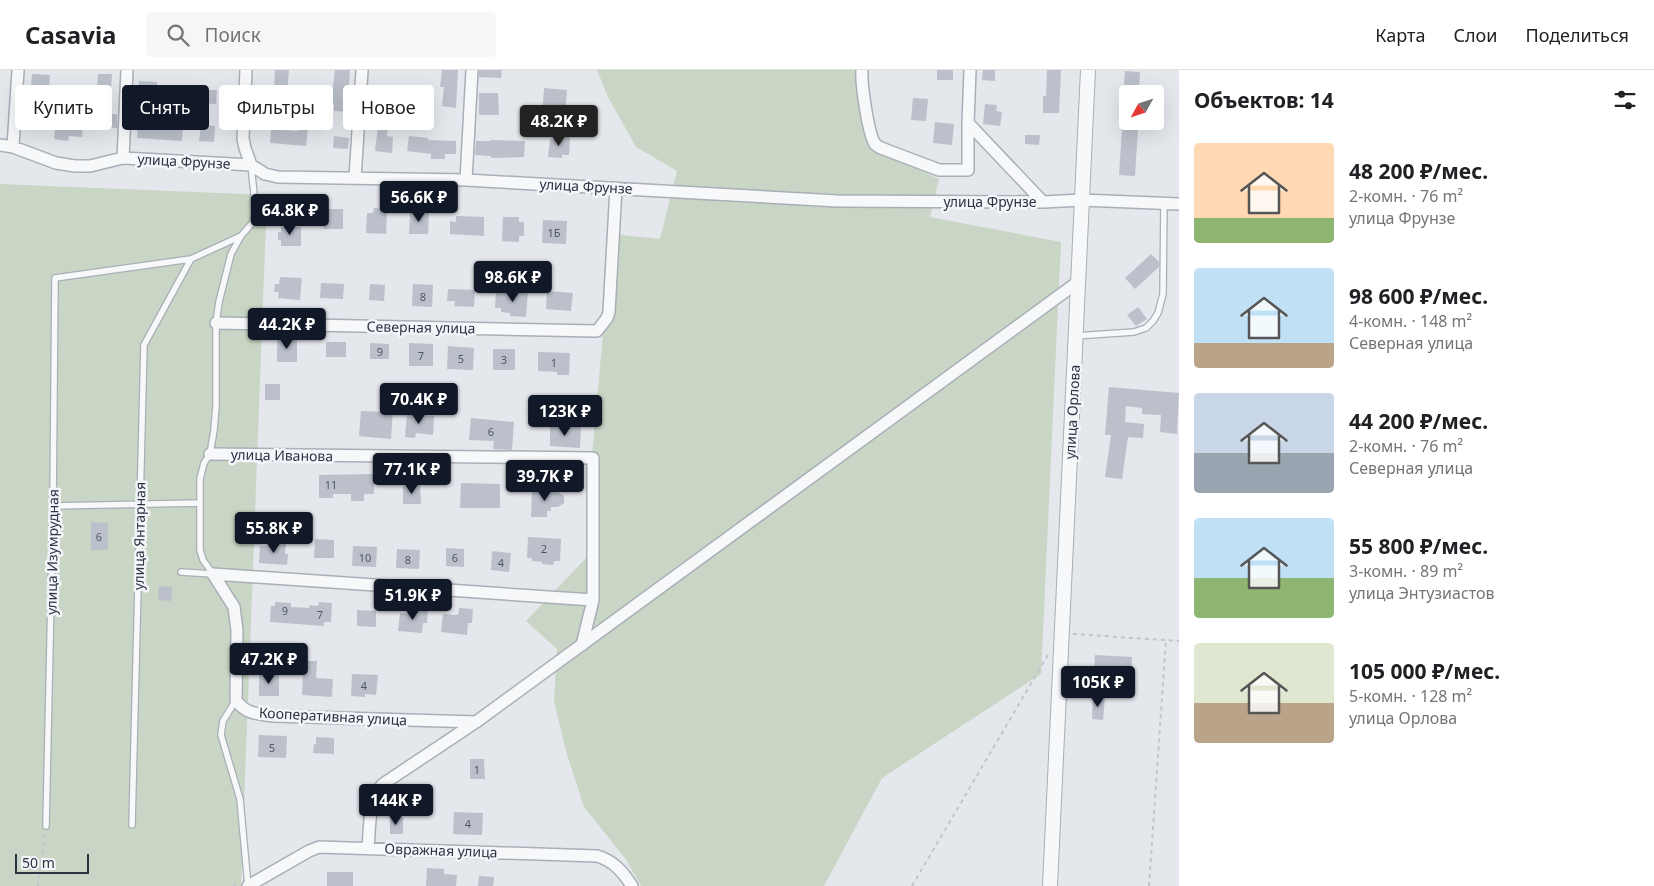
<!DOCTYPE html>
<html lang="ru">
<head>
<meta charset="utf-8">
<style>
  :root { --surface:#fff; --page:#f6f6f6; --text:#202124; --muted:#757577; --line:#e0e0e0; --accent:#111827 }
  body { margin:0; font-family:"Noto Sans",sans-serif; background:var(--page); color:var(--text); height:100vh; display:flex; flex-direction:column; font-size:19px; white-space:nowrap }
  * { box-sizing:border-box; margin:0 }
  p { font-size:16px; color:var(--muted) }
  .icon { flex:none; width:28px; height:28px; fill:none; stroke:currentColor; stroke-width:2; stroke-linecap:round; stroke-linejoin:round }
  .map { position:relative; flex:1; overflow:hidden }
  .drawer { display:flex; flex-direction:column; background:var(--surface); width:475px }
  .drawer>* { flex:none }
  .top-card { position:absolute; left:15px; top:15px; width:475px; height:45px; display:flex; gap:10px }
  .needle { width:32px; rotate:230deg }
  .tools { position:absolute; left:1119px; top:15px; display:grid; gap:10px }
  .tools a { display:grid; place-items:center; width:45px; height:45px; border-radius:5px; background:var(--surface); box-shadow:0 5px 20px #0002; font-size:25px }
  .scale { position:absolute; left:15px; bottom:12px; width:74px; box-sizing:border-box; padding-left:5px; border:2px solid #2b3445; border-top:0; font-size:14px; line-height:18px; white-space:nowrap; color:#2b3445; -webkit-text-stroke:4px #f4f6f9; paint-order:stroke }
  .price { position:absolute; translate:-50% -42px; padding:0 11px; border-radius:5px; background:var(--accent); color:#fff; font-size:16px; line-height:32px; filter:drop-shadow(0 1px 2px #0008) }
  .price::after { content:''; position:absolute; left:50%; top:30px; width:15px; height:11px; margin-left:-8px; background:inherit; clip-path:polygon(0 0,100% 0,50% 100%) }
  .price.current { background:#222; color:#fff }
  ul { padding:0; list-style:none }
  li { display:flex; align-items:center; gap:15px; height:125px; padding:0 15px }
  li span { display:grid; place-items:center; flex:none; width:140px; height:100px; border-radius:5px; color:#555 }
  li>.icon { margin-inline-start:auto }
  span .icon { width:60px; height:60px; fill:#fffc; stroke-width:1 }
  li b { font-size:21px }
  h2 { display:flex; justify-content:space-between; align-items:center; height:60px; padding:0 15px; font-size:21px }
  .pill { padding:0 18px; border-radius:5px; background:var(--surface); box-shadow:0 5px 20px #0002; font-size:18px; line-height:45px }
  .pill.current { background:var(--accent); color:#fff }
  header { display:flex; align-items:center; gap:30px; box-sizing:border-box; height:70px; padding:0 25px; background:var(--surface); border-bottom:1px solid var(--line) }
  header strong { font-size:24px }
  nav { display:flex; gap:28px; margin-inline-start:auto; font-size:18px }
  .search { width:350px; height:45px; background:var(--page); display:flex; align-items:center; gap:12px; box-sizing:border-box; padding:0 18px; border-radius:5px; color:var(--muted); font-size:19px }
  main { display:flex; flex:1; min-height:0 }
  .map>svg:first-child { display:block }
</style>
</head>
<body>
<header>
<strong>Casavia</strong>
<div class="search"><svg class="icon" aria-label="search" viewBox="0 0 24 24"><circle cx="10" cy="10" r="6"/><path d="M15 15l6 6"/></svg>Поиск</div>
<nav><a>Карта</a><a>Слои</a><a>Поделиться</a></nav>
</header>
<main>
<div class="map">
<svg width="1179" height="816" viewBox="0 0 1179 816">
  <rect width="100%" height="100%" fill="#e4e7ec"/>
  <path fill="#c9d6c5" d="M597 0H857L856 15 871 77 939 109 930 147 1061 172 1041 604 882 708 824 816H641L625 788 584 737 566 681 554 631 557 579 526 551 587 487V440L612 164 660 169 677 101 636 77 608 27Z
    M0 114 267 125 241 816H0Z"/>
  <path fill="#bbc0ca" d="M275 0H289L287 23 274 22Z
    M335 0H350L349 16H352V42L334 41V34H331Z
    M442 0H458L456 38 442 36 444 17H440Z
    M479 0H502L501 8 479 7Z
    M937 0H953V10H937Z
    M983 0H995V11L982 10Z
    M1047 0H1061L1059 43H1043V26H1046Z
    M1125 1 1140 2 1139 17 1124 16Z
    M32 4 50 5 47 44 33 43 34 24 33 23V16H31Z
    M98 4H112L111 20H97Z
    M139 11 157 12 156 31H138Z
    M544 18 567 20 565 43 555 42V48L542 47Z
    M202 20H217L216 34 201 33Z
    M381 22 394 24V32L405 33 404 43 379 40Z
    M479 23H498L499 45H479Z
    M913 28 928 29 926 51 911 50Z
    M985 34 997 35 996 41 1002 42 1000 56 983 54Z
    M95 40H104V44H117V58L83 57 82 67 69 66 68 71 54 69 56 48 65 49 66 42 95 44Z
    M935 52 954 54 952 75 933 73Z
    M138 54 164 56V54L183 55 182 71 137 68Z
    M201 55 215 56 214 72 199 71Z
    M378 56 388 57 387 66 393 67 392 83 375 81Z
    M300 58H308L306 76 270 73 271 59 296 61 300 60Z
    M1122 58H1138L1135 106 1119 105Z
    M1025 65H1040L1039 75 1025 74Z
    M334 66 349 68 348 79 333 78Z
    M409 66 428 68V70L456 71V84H445V89H431V84L407 81Z
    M560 66 570 67 569 85H562V88L548 87 550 69 560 70Z
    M491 70 525 71 524 87 491 88V86L475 85 476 71H491Z
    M374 138 387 139 386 164 366 163 367 143H373Z
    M324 139H343V159H324Z
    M415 139H423V142L429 143 428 164H409L410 143H415Z
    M456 146 484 147V166L450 164V151L456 152Z
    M503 147H519V152H524V166H519V172L502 171Z
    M543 150 567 151 566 174 542 173Z
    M281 157H301V176H281V170H278V162H281Z
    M1151 184 1159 192V197L1135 219 1125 208Z
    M280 207 302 208 300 230 278 228 279 222H274L275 214H279Z
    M321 213 344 214 343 229 320 228Z
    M370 214 385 215 384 231 369 230Z
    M413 214 433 215 432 237 412 236Z
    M448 219 475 220 474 237 454 236 455 231H447Z
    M517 219 528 220 526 247 510 246V243L501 242V238H495L496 221 516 223Z
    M547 221 573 223 571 241 546 239Z
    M1138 237 1147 249 1136 256 1127 245Z
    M277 268H297V292H277Z
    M326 272H346V287H326Z
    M370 273 389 274V289H370Z
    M409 273 433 274V296H409Z
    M448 276 474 278 473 300 447 299Z
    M493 279H515V300H493Z
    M538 282 570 283 569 305H557V302L538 301Z
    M265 314H280V330H265Z
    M1109 317 1179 323 1177 364 1160 362 1161 345 1142 344V338L1126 336 1125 352 1144 354 1143 368 1128 367 1122 409 1105 407 1111 365H1105Z
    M384 340H393L391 369 359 366 361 341 384 342Z
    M407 344 434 346 433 365 416 363 415 368 405 367Z
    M471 348 514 352 512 380 493 379 494 371 469 370Z
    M550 356 581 357 580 378 550 376Z
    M374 404V424H364V431H351V424H333V428H319V405Z
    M461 413 500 414V438H460Z
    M420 415 421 434H403V416Z
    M532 421H556L564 426V433L558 437H551V441H547V447H531Z
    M91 452 108 453V480H91Z
    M528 467 561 469 560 491H554L553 495 542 494V492L532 491V488H527Z
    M315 469 334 470V488H314Z
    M269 472 286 473 285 484H288L287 495 259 493 260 476H268Z
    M353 476 377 477 376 497 352 496Z
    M446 478 464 479V497L446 496Z
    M397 479 420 480 419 499 396 498Z
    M492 481 511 483 509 502 491 500Z
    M159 516 172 517 171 531 158 530Z
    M275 532 291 533V537L309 538 310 535 318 536 319 532 332 533 331 552H324V556L270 552 271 536H275Z
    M415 538 428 539 427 553H423L422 563 398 561 400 543 414 544Z
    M459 538 473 539 472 553H468L467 565 441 562 443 544 458 545Z
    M357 540 376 541V557L357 556Z
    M1095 585 1132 587 1131 609 1094 607Z
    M307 591H317L316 608 333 609 332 627 302 625 303 602 306 603Z
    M259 603 279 604V626H259Z
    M352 604 378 605 376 625 365 624V627L351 626Z
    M1093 626 1105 627 1103 650 1092 649Z
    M259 665 287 666 286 688 258 687Z
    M316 667 334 668V684L313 683 314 674H316Z
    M470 689H484L485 709H470Z
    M454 742 483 743 482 765 453 764Z
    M390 747H403V764H390Z
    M427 798 444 799V804L457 805 456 816H426Z
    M327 802H353V816H327Z
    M479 806 494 807 493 816H478Z"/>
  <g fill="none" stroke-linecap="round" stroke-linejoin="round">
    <g stroke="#a9aeb7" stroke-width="8">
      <path id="service" d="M1075 266 1134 262 1146 258 1153 251 1158 243 1163 224 1164 133
        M53 436 199 433
        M181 502 213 504
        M213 504 203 490 200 480V409L204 393 210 384 214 360 216 336V253L219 232 231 184 241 166 253 152 256 144 251 95
        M236 630 223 651 221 665 240 729 248 816
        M132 755 144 275 191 189
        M46 756 53 436 55 208 191 189 241 166"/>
    </g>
    <g stroke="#a9aeb7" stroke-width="14">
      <path id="minor" d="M246 0 243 69 245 78 251 95
        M862 0C861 14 868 63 875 74 876 75 879 77 881 78L939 100H968V53L970 0
        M968 53 1043 132
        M0 75 13 77 56 93 75 96H90L123 88 251 95 265 104 278 107 466 110 838 131 1043 132 1082 130 1179 134
        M13 77 18 0
        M123 88 127 0
        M355 108 362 0
        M466 110 472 0
        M216 253 597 261 607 248 609 242 616 118
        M210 384 593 388V530L582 575
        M213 504 593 530
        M213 504 234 537 237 560 236 630C245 644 258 644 274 646L476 652
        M368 778C370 757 368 730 383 714L476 652 1078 212
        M248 816 309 781 319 777 597 786C614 791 623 802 632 816"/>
    </g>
    <g stroke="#a9aeb7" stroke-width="16">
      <path id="tertiary" d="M1050 816 1088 0"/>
    </g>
    <path stroke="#c2c5cb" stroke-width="2" stroke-dasharray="4 4" stroke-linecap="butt" d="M1073 564 1179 571
      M38 816 45 764
      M233 816 239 812
      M912 816 1049 583
      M1149 816 1166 570"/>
    <use href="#service" stroke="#f7f8fa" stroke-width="5.5"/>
    <use href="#minor" stroke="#f7f8fa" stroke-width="11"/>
    <use href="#tertiary" stroke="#f7f8fa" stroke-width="14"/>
  </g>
  <g text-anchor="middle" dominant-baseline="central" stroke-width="5" stroke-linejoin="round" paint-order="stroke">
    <g font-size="11" fill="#4f5766">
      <text x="554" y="162">1Б</text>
      <text x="423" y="226">8</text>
      <text x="380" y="281">9</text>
      <text x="421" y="285">7</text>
      <text x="461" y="288">5</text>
      <text x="504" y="289">3</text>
      <text x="554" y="292">1</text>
      <text x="491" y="361">6</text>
      <text x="331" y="414">11</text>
      <text x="99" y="466">6</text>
      <text x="544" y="478">2</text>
      <text x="365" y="487">10</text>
      <text x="455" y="487">6</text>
      <text x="408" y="489">8</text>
      <text x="501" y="492">4</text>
      <text x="285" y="540">9</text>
      <text x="320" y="544">7</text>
      <text x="364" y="615">4</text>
      <text x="272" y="677">5</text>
      <text x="477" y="699">1</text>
      <text x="468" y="753">4</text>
    </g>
    <g font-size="14" fill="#2b3445" stroke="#f4f6f9">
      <text transform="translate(184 91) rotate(3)">улица Фрунзе</text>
      <text transform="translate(586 116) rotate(3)">улица Фрунзе</text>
      <text x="990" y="131">улица Фрунзе</text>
      <text transform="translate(421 257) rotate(1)">Северная улица</text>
      <text transform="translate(1072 342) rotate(-87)">улица Орлова</text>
      <text transform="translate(282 385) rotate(1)">улица Иванова</text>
      <text transform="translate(139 466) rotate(-89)">улица Янтарная</text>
      <text transform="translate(52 482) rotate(-89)">улица Изумрудная</text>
      <text transform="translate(333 646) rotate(3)">Кооперативная улица</text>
      <text transform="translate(441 780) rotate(2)">Овражная улица</text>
    </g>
  </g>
</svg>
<div class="tools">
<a><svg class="needle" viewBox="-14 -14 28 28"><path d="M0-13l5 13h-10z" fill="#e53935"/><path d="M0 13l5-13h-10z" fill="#757577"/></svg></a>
</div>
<div class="scale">50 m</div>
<b class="price current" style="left:559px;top:77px">48.2K ₽</b>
<b class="price" style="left:419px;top:153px">56.6K ₽</b>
<b class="price" style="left:290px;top:166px">64.8K ₽</b>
<b class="price" style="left:513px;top:233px">98.6K ₽</b>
<b class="price" style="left:287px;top:280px">44.2K ₽</b>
<b class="price" style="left:419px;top:355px">70.4K ₽</b>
<b class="price" style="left:565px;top:367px">123K ₽</b>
<b class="price" style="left:412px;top:425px">77.1K ₽</b>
<b class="price" style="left:545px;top:432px">39.7K ₽</b>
<b class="price" style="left:274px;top:484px">55.8K ₽</b>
<b class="price" style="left:413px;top:551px">51.9K ₽</b>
<b class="price" style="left:269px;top:615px">47.2K ₽</b>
<b class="price" style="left:1098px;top:638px">105K ₽</b>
<b class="price" style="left:396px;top:756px">144K ₽</b>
<div class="top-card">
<a class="pill">Купить</a>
<a class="pill current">Снять</a>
<a class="pill">Фильтры</a>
<a class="pill">Новое</a>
</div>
</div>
<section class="drawer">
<h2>Объектов: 14<svg class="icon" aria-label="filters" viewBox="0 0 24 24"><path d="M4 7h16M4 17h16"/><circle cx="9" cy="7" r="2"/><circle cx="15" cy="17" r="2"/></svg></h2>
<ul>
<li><span style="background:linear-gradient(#ffd9b3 75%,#8fb573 0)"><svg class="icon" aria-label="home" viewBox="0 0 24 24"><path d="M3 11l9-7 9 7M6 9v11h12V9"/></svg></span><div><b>48 200 ₽/мес.</b><p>2-комн. · 76 m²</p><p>улица Фрунзе</p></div></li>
<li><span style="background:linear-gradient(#bfe0f5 75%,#b9a48a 0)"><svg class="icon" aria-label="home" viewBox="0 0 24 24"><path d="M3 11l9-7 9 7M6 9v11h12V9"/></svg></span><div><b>98 600 ₽/мес.</b><p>4-комн. · 148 m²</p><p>Северная улица</p></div></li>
<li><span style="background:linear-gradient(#c9d6e8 60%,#9aa5b1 0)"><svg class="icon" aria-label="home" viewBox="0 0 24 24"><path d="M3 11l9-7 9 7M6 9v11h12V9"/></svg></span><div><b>44 200 ₽/мес.</b><p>2-комн. · 76 m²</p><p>Северная улица</p></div></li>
<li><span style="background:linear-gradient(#bfe0f5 60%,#8fb573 0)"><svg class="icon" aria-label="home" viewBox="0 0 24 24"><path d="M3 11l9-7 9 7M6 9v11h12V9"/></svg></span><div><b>55 800 ₽/мес.</b><p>3-комн. · 89 m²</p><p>улица Энтузиастов</p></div></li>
<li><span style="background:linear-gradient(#dfe7d0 60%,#b9a48a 0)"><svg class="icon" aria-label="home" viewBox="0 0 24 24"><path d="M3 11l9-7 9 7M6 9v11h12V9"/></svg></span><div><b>105 000 ₽/мес.</b><p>5-комн. · 128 m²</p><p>улица Орлова</p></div></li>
</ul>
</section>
</main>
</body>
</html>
